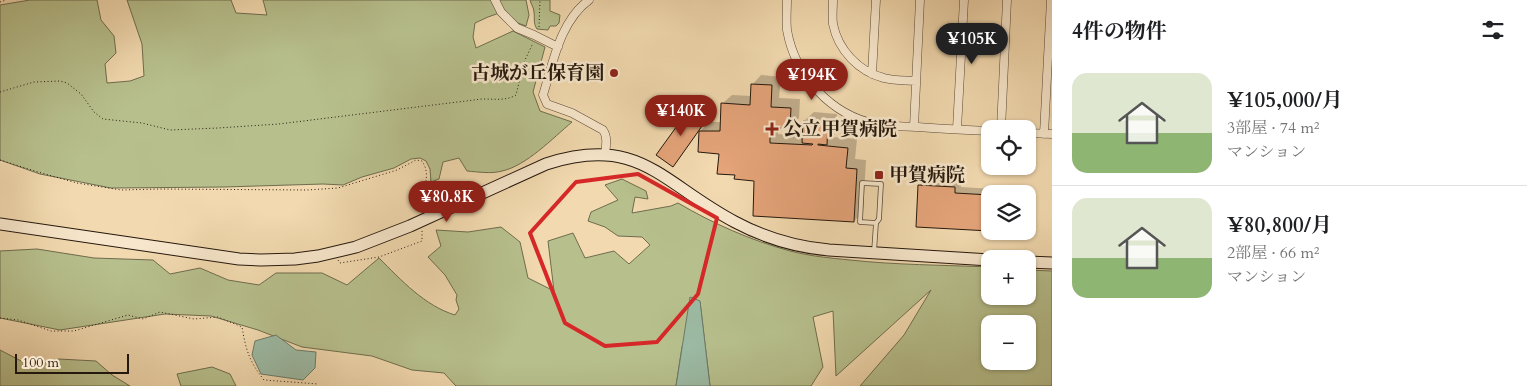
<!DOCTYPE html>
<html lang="ja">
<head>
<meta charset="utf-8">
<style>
  :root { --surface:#fff; --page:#f2f2f2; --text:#202124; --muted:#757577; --line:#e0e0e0; --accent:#8f2418 }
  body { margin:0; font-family:Cardo,"Noto Serif JP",serif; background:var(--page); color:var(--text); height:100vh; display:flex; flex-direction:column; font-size:19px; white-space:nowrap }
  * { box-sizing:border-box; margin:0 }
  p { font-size:16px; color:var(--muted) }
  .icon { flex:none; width:28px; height:28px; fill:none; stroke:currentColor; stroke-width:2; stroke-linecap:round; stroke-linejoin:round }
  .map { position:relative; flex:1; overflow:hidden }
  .panel { display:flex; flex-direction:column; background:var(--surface); width:475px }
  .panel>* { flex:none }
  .controls { position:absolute; left:981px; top:120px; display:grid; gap:10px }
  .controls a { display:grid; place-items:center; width:55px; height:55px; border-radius:10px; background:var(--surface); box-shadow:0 1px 4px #0004; font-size:25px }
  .scale { position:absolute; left:15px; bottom:12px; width:114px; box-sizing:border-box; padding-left:5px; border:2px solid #25180d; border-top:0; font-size:14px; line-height:18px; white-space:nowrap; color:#25180d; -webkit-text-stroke:4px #f7e6cb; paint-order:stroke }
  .price { position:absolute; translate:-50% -42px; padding:0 11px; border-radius:18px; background:var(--accent); color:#fff; font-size:16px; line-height:32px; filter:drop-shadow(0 1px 2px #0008) }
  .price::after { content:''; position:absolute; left:50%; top:30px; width:15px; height:11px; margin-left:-8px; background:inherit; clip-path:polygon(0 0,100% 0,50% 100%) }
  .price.on { background:#222; color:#fff }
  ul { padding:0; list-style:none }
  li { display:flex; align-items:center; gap:15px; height:125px; padding:0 20px }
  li+li { border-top:1px solid var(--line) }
  li span { display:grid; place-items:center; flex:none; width:140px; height:100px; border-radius:15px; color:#555 }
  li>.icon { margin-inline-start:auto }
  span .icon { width:60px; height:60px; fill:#fffc; stroke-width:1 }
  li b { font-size:21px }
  h2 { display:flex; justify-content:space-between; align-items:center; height:60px; padding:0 20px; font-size:21px }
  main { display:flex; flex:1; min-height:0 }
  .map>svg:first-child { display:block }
</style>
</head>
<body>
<main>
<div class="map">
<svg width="1052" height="386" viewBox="0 0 1052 386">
  <rect width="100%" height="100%" fill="#f2d9af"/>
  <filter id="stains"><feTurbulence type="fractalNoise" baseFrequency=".004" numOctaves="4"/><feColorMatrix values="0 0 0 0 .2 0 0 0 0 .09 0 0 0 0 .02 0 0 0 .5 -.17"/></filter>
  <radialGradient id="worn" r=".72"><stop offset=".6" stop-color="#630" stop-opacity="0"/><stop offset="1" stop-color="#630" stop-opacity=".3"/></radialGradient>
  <path fill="#b7c08d" stroke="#6e6c4d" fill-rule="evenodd" d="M30 0H97L101 20 114 36 116 53 105 64 107 83 130 81 144 76 142 44 127 0H231L236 13 267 15 263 0H526L529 15 526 26 515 22 502 12 488 17 475 23 473 37 476 48 513 31 545 47 533 92 540 111 572 122C553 138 526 166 502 171 492 174 478 172 467 171L459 158 443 162 439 179 431 182 430 169 426 161 420 158 411 159 394 168 362 177 343 185 323 184 224 187 111 188 40 174 0 160V5Z
    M530 0H550V11L560 15 559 23 556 26H550L548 30 537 29C533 23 535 19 534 12 534 8 531 4 530 0Z
    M622 179 646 191 648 199 635 197 632 213 671 206 678 203C714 224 750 240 790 251 809 256 830 258 850 260 896 265 943 265 990 267V296H1028V270L1052 271V386H860L904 335 931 290 836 376 833 311 813 317 823 367 811 386H710L700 302 682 347 676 386H456L444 373 412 370 372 356 302 347 258 330 211 316 165 314 60 330 0 318V251L37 249 94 258 153 260 170 274 200 268 228 280 259 285 276 273H322L347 285 379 258C401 280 425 306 455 315L459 309 456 300 457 295 445 275 428 257 441 246 436 230 468 232 501 227 520 242 528 278 554 291 548 241 573 233 585 258 614 251 629 264 650 245 642 237 618 236 605 227 588 221 591 212 618 200 605 185ZM990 324H1028V361H990Z
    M0 350 25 363 40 364 59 359 96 361 112 375 130 386H0Z
    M212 367 230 374 236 386H181L177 374Z"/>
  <path fill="#9cbba5" stroke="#6c7a68" d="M690 297 700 301 710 386H676Z
    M276 335 296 350 316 352 315 368 303 380 261 374 252 355 255 341Z"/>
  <path fill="#0003" d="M761 75 781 77 779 98 800 99 799 118 789 127H779L778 134 804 136V121L814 112 837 114 835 134 833 137 857 139 855 159 866 160 863 212 854 221 756 180 720 153 700 131 710 122H722V104L732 95 751 96 752 85Z
    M697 103 712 112 679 159 672 165 691 109Z
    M925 179 961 181V187L1026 191V194H990V230L919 186Z"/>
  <path fill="#e4a379" stroke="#25180d" d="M751 84 772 85 771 107 791 108 790 128H770V143L812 145 813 144 802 143 803 121 828 123 827 145 818 144V145L848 148 846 168 857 169 854 222 753 216 754 181 734 179 735 175 717 174 719 154 698 152 699 131H720L721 103 750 105Z
    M690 108 707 119 673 167 656 155Z
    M918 185 955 187V193L990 195V231L916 227Z"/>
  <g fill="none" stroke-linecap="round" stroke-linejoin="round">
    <g stroke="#584836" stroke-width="5.5">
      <path id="lane" d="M874 252 876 223 879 219 881 184 862 183 860 222 876 223"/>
    </g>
    <g stroke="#584836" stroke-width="9">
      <path id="street" d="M495 0 501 12 517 28 534 35 558 47
        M589 0C560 21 553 63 543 95L547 104 572 113 603 130C608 137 606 146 605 154
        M787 0C787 10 786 20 787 30 795 76 831 115 876 124 890 127 904 126 918 127 942 129 966 130 990 131
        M833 0C833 8 832 16 833 24 838 50 859 72 884 78 895 81 905 80 916 81
        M872 74 876 0
        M914 127 920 0
        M957 129 964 0
        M1001 129 1007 0
        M1028 133 1052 134
        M1044 134 1051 0"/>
    </g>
    <g stroke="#25180d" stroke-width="13">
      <path id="secondary" d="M0 224 239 259 261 260 295 259 318 256 356 247 410 226 546 164C640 134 661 183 735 222 765 238 795 247 829 250L990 260
        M1028 262 1052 263"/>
    </g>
    <path stroke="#25180d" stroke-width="1" stroke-dasharray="1 2.5" stroke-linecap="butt" d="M0 2 6 0
      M539 27 540 0
      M0 92 34 82 60 81 67 83 81 94 94 112 103 119 142 123 170 130 218 128 279 124 482 99C494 99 506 101 516 95L524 62 533 43
      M0 160 38 172 77 183 121 190 160 189 307 190 338 188 397 170 416 160 422 161C433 177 420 193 420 209
      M338 260 340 263 379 257 422 241V231
      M0 318 18 320 51 331H74L128 315 143 319 160 312 194 319 218 317 242 327C246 350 249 361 264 380L318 384"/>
    <use href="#lane" stroke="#f7e6cb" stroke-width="4"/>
    <use href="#street" stroke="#f7e6cb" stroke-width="8"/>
    <use href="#secondary" stroke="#f7e6cb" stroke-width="11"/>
  </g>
  <path fill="none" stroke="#d62828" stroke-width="4" stroke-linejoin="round" d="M638 174 717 218 698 294 657 342 605 346 565 323 530 233 576 182Z"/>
  <g fill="#8f2418" stroke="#f7e6cb" stroke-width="2">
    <circle cx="614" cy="73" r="5"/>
    <path d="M769.5 121.5h5v5h5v5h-5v5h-5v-5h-5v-5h5z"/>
    <rect x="874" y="170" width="10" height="10" rx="2.5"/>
  </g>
  <g text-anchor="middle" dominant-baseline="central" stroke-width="5" stroke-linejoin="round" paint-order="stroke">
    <g font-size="19" font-weight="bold" fill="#25180d" stroke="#f7e6cb" text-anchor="start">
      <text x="604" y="73" text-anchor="end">古城が丘保育園</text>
      <text x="783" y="129">公立甲賀病院</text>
      <text x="889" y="175">甲賀病院</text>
    </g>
  </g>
  <rect width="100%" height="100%" filter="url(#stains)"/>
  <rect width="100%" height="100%" fill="url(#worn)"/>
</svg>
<div class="controls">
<a><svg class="icon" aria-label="locate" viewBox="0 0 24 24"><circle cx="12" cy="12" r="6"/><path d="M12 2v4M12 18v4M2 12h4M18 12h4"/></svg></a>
<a><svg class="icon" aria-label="layers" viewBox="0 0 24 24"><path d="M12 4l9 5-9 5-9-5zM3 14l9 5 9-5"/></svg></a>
<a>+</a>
<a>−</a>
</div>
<div class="scale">100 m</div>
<b class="price on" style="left:972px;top:65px">¥105K</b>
<b class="price" style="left:812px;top:101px">¥194K</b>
<b class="price" style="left:681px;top:137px">¥140K</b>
<b class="price" style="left:447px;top:223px">¥80.8K</b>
</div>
<section class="panel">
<h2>4件の物件<svg class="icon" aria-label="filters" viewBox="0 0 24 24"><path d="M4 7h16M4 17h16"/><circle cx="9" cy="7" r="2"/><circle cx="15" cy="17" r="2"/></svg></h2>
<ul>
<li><span style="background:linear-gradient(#dfe7d0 60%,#8fb573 0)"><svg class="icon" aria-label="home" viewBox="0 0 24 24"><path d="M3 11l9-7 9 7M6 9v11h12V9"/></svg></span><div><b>¥105,000/月</b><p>3部屋 · 74 m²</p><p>マンション</p></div></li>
<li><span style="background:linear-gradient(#dfe7d0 60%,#8fb573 0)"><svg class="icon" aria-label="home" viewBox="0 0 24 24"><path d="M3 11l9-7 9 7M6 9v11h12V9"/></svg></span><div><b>¥80,800/月</b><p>2部屋 · 66 m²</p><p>マンション</p></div></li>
</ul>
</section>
</main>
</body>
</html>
